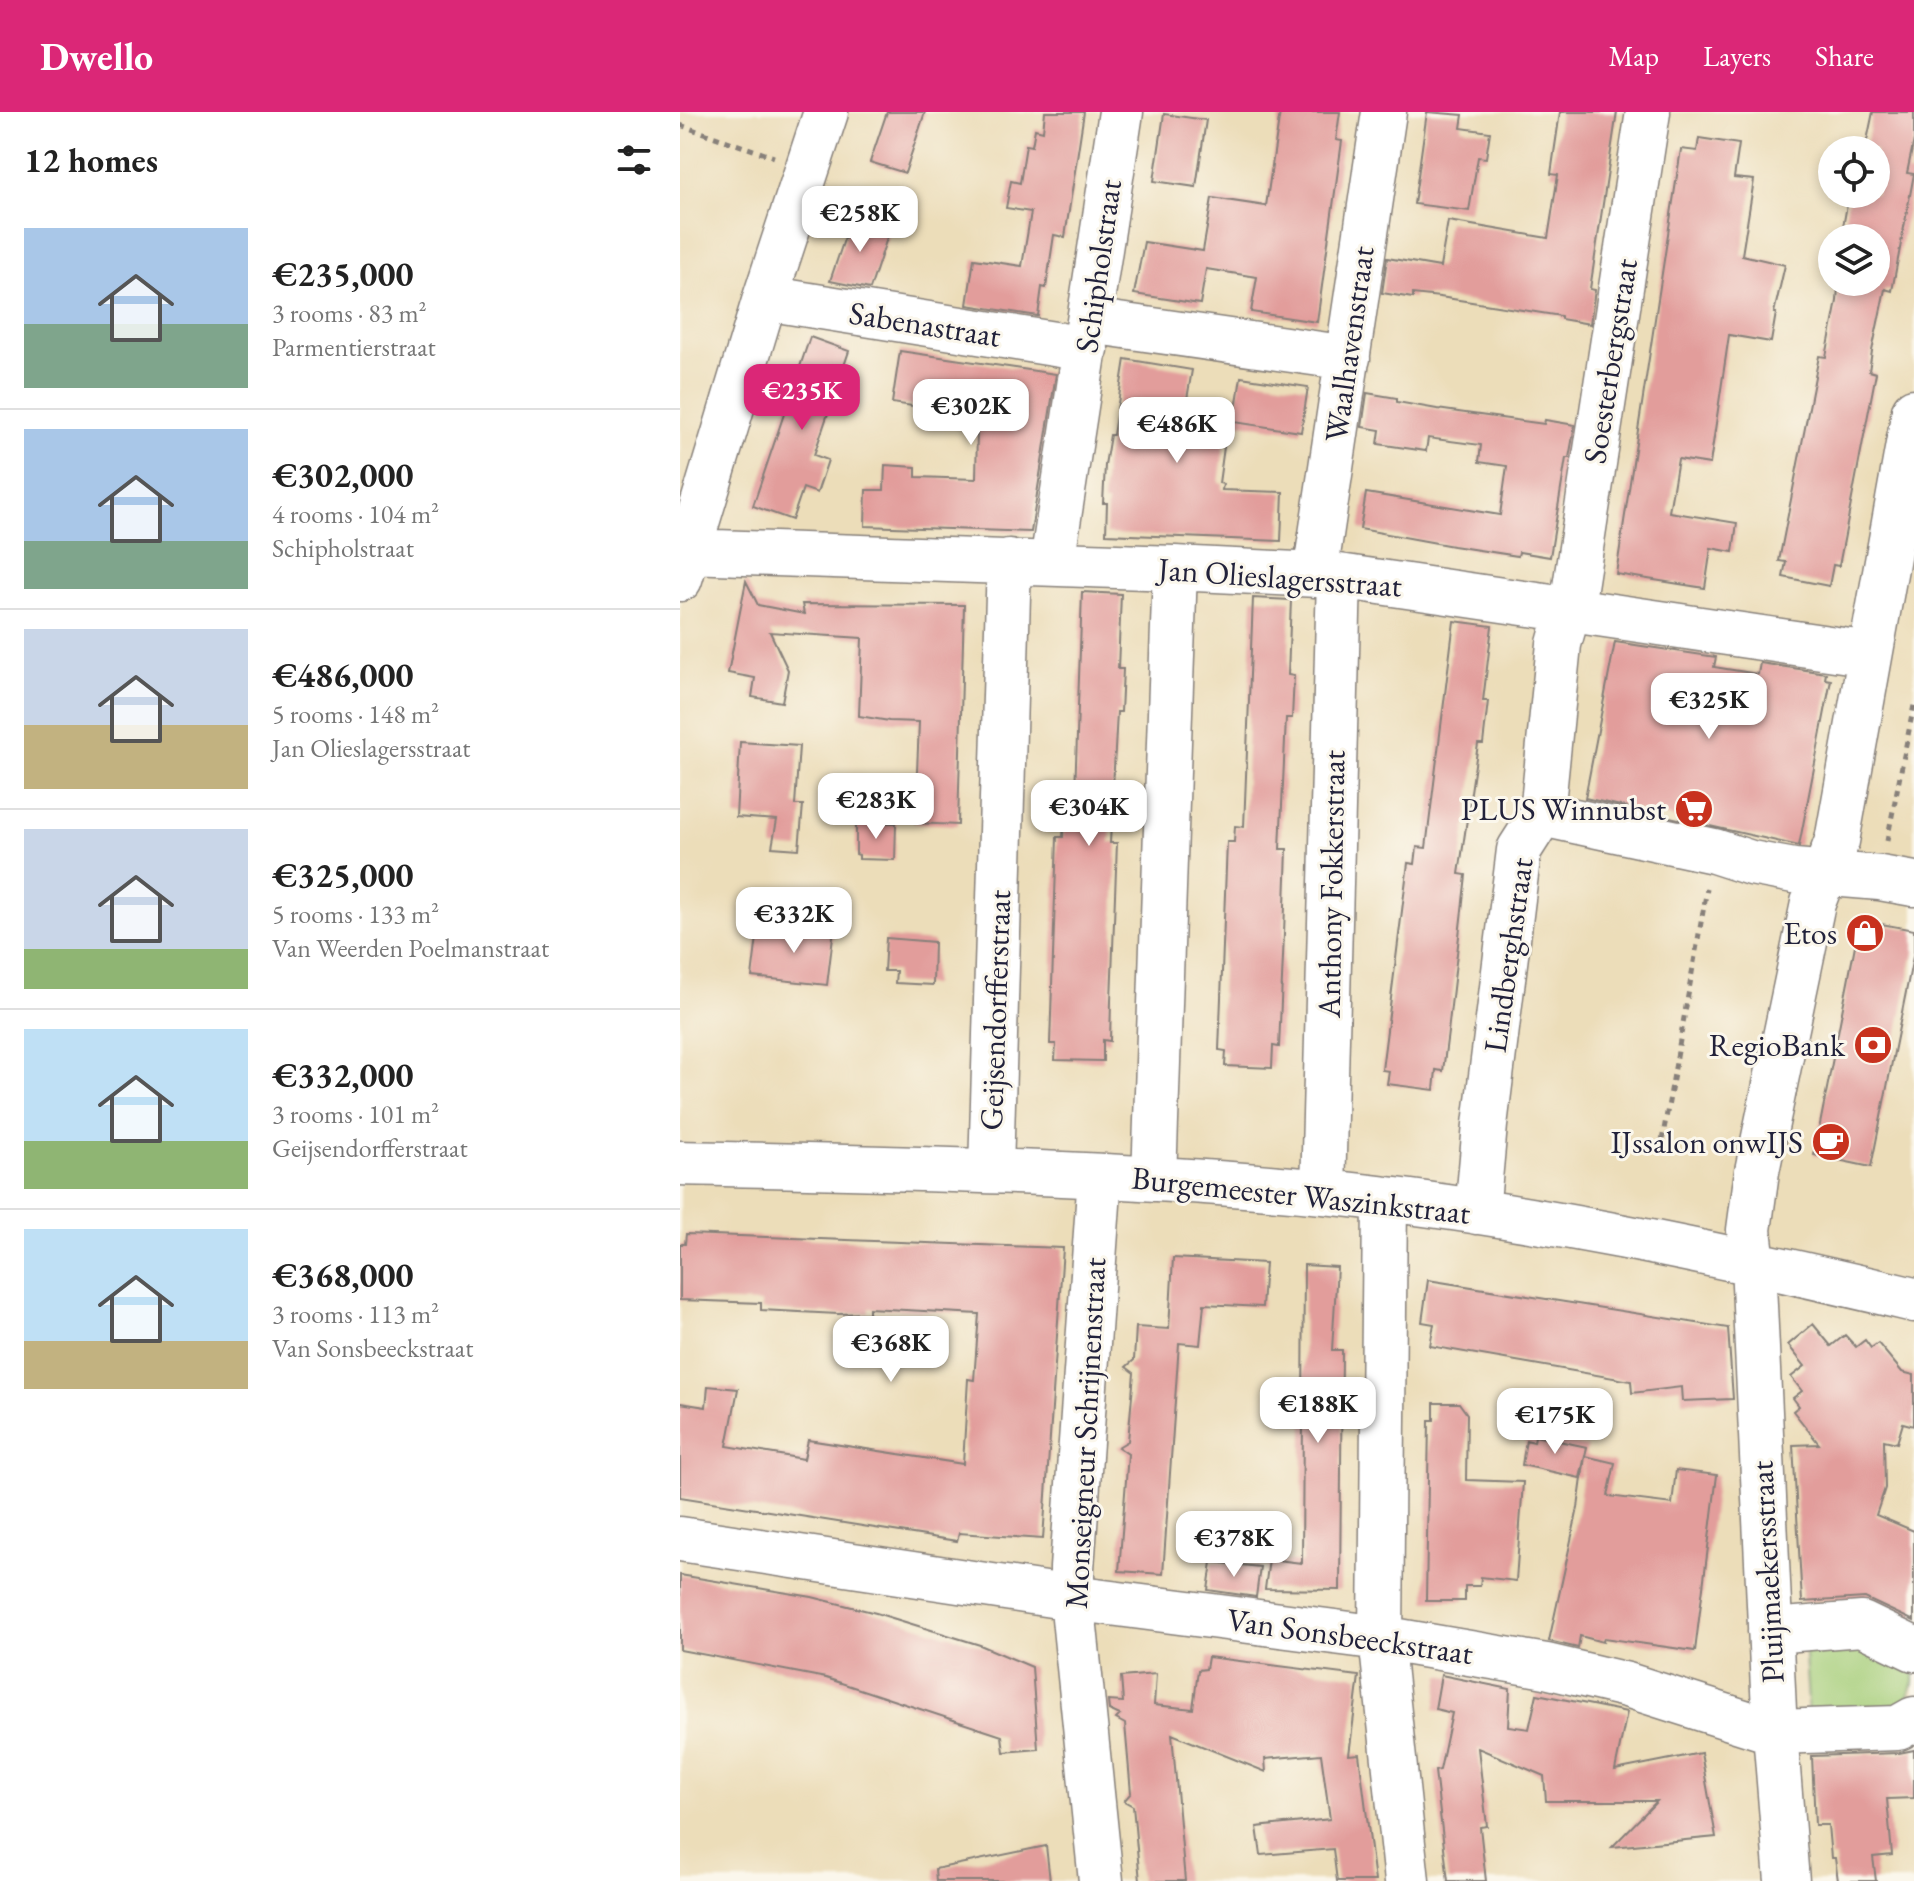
<!DOCTYPE html>
<html lang="en">
<head>
<meta charset="utf-8">
<style>
  :root { --surface:#fff; --page:#f6f6f6; --text:#222; --muted:#767676; --line:#e0e0e0; --accent:#db2777 }
  body { margin:0; font-family:"EB Garamond",serif; background:var(--page); color:var(--text); height:100vh; display:flex; flex-direction:column; font-size:30px; white-space:nowrap }
  * { box-sizing:border-box; margin:0 }
  p { font-size:26px; color:var(--muted) }
  .icon { flex:none; width:44px; height:44px; fill:none; stroke:currentColor; stroke-width:2; stroke-linecap:round; stroke-linejoin:round }
  .map { position:relative; flex:1; overflow:hidden }
  .details { display:flex; flex-direction:column; background:var(--surface); width:680px }
  .details>* { flex:none }
  .controls { position:absolute; left:1138px; top:24px; display:grid; gap:16px }
  .controls a { display:grid; place-items:center; width:72px; height:72px; border-radius:50%; background:var(--surface); box-shadow:0 4px 12px #0003; font-size:40px }
  .price { position:absolute; translate:-50% -68px; padding:0 18px; border-radius:16px; background:#fff; color:#222; font-size:26px; line-height:52px; filter:drop-shadow(0 2px 4px #0008) }
  .price::after { content:''; position:absolute; left:50%; top:48px; width:24px; height:18px; margin-left:-12px; background:inherit; clip-path:polygon(0 0,100% 0,50% 100%) }
  .price.on { background:var(--accent); color:#fff }
  ul { padding:0; list-style:none }
  li { display:flex; align-items:center; gap:24px; height:200px; padding:0 24px }
  li+li { border-top:2px solid var(--line) }
  li span { display:grid; place-items:center; flex:none; width:224px; height:160px; border-radius:0px; color:#555 }
  li>.icon { margin-inline-start:auto }
  span .icon { width:96px; height:96px; fill:#fffc; stroke-width:1 }
  li b { font-size:34px }
  h2 { display:flex; justify-content:space-between; align-items:center; height:96px; padding:0 24px; font-size:34px }
  header { display:flex; align-items:center; gap:48px; box-sizing:border-box; height:112px; padding:0 40px; background:var(--accent); color:#fff }
  header strong { font-size:38px }
  nav { display:flex; gap:44px; margin-inline-start:auto; font-size:28px }
  main { display:flex; flex:1; min-height:0 }
  .map>svg:first-child { display:block }
</style>
</head>
<body>
<header>
<strong>Dwello</strong>
<nav><a>Map</a><a>Layers</a><a>Share</a></nav>
</header>
<main>
<section class="details">
<h2>12 homes<svg class="icon" aria-label="filters" viewBox="0 0 24 24"><path d="M4 7h16M4 17h16"/><circle cx="9" cy="7" r="2"/><circle cx="15" cy="17" r="2"/></svg></h2>
<ul>
<li><span style="background:linear-gradient(#a9c7e8 60%,#7fa58c 0)"><svg class="icon" aria-label="home" viewBox="0 0 24 24"><path d="M3 11l9-7 9 7M6 9v11h12V9"/></svg></span><div><b>€235,000</b><p>3 rooms · 83 m²</p><p>Parmentierstraat</p></div></li>
<li><span style="background:linear-gradient(#a9c7e8 70%,#7fa58c 0)"><svg class="icon" aria-label="home" viewBox="0 0 24 24"><path d="M3 11l9-7 9 7M6 9v11h12V9"/></svg></span><div><b>€302,000</b><p>4 rooms · 104 m²</p><p>Schipholstraat</p></div></li>
<li><span style="background:linear-gradient(#c9d6e8 60%,#c2b280 0)"><svg class="icon" aria-label="home" viewBox="0 0 24 24"><path d="M3 11l9-7 9 7M6 9v11h12V9"/></svg></span><div><b>€486,000</b><p>5 rooms · 148 m²</p><p>Jan Olieslagersstraat</p></div></li>
<li><span style="background:linear-gradient(#c9d6e8 75%,#8fb573 0)"><svg class="icon" aria-label="home" viewBox="0 0 24 24"><path d="M3 11l9-7 9 7M6 9v11h12V9"/></svg></span><div><b>€325,000</b><p>5 rooms · 133 m²</p><p>Van Weerden Poelmanstraat</p></div></li>
<li><span style="background:linear-gradient(#bfe0f5 70%,#8fb573 0)"><svg class="icon" aria-label="home" viewBox="0 0 24 24"><path d="M3 11l9-7 9 7M6 9v11h12V9"/></svg></span><div><b>€332,000</b><p>3 rooms · 101 m²</p><p>Geijsendorfferstraat</p></div></li>
<li><span style="background:linear-gradient(#bfe0f5 70%,#c2b280 0)"><svg class="icon" aria-label="home" viewBox="0 0 24 24"><path d="M3 11l9-7 9 7M6 9v11h12V9"/></svg></span><div><b>€368,000</b><p>3 rooms · 113 m²</p><p>Van Sonsbeeckstraat</p></div></li>
</ul>
</section>
<div class="map">
<svg width="1234" height="1769" viewBox="0 0 1234 1769">
  <rect width="100%" height="100%" fill="#fbf7ec"/>
  <filter id="ink" filterUnits="userSpaceOnUse"><feTurbulence type="fractalNoise" baseFrequency=".0125" numOctaves="2"/><feDisplacementMap in="SourceGraphic" scale="16" xChannelSelector="R" yChannelSelector="G"/><feConvolveMatrix kernelMatrix="1 2 1 2 8 2 1 2 1" color-interpolation-filters="sRGB"/></filter>
  <filter id="wash" filterUnits="userSpaceOnUse"><feTurbulence type="fractalNoise" baseFrequency=".006" numOctaves="4" result="noise"/><feDisplacementMap in="SourceGraphic" scale="32" xChannelSelector="R" yChannelSelector="G"/><feGaussianBlur stdDeviation="1.8" result="paint"/><feColorMatrix in="noise" values="0 0 0 0 0 0 0 0 0 0 0 0 0 0 0 0 0 1.4 0 .05"/><feComposite in="paint" operator="in"/></filter>
  <g filter="url(#wash)">
    <rect width="100%" height="100%" fill="#ecddb9"/>
    <path fill="#a4cd78" stroke="#63785a" stroke-width="2" d="M1177 1525 1234 1553V1571L1222 1597 1129 1606 1124 1528Z"/>
    <g id="blocks">
      <path fill="#e29d9b" d="M207 0H245L225 61 190 50Z
        M365 0H404L385 125 374 123 366 176 362 175 358 204 287 193 294 147 342 154 351 100 326 96 331 69 340 71 346 33 352 34 355 17 363 19Z
        M600 0H660L656 28 662 29 637 210 571 200 577 165 526 157 520 192 454 182 464 130 523 139 532 86 586 94Z
        M747 0 783 3 781 16 810 20 806 46 798 45 789 99 734 92Z
        M880 0H937L910 177 915 178 910 212 881 207V204L760 185 733 182V186L702 181 707 146 760 155 768 109 868 126 878 63 871 62Z
        M1193 0H1234V28L1227 61 1234 62 1212 179 1205 177 1192 239 1189 259 1196 261 1159 454 1153 453 1149 474 1103 465 1106 450 1099 449 1139 244 1146 245 1157 189 1158 175 1151 173 1152 169 1196 170V126H1161L1169 82H1196V38H1185Z
        M484 2 526 8 516 75 474 69Z
        M1019 26 1059 32 1054 66 1074 68 1062 143 1105 153 1094 201H1096L1091 230 1049 223 1030 352 998 347 989 400 1057 411 1053 440 1031 436 1025 476 936 462 1001 37 1017 39Z
        M172 104 210 117 190 177 150 169Z
        M130 225 169 239 134 343 148 348 137 381 123 376 112 408 73 394Z
        M220 239 376 262 351 420 185 414 186 378H204L205 353 236 355V365L296 367 297 319 271 315 273 300 212 291Z
        M445 247 512 258 507 287 550 292 539 371 543 372 542 378 603 380 601 429 426 422 427 391H423L425 353 430 323H433Z
        M561 265 628 275 621 320 554 310Z
        M687 281 717 286V290L757 297 864 312 865 308 895 313 889 346H886L870 445 839 440 838 444 773 434 680 417 686 381 820 403 827 354 799 350 801 333 748 326 746 339 698 332 700 318 682 315Z
        M66 469 78 493 124 502 122 492 284 493 278 713 235 711 239 610 209 609 179 604 182 526 90 520 108 558 102 590 72 585 75 566 48 561Z
        M402 480 441 482 438 557H443L442 579 441 600H437L430 731H437L431 889 430 929 423 928V949L375 948 376 932H370L377 725H383L384 708 394 709Z
        M573 486 611 488 608 563 614 564 612 606H606L600 737H607L604 822 599 935 593 934 592 956 545 954 546 939 539 938 547 730H554L555 714 564 715Z
        M774 509 812 514 803 589H808L803 632H798L779 762 786 763 768 920 763 959 756 958 754 978 707 972 709 959 702 958 728 751 735 752 737 735 746 736Z
        M935 530 1036 545 1034 555 1078 562 1080 551 1146 561 1145 567 1151 568 1119 734 905 686Z
        M60 630 119 634 115 693H123L119 737 92 735 97 708 56 705Z
        M176 710 216 711 215 748 179 747V743L176 742Z
        M1180 808 1234 818V840L1191 1055 1134 1043Z
        M116 811 154 816 147 873 72 865 78 817 116 821Z
        M206 826 254 830 253 873 215 871 216 859H204Z
        M6 1122 383 1136 363 1427 279 1421 277 1429 0 1385V1291L26 1295 28 1274 58 1277 47 1334 124 1347 128 1328 283 1352 288 1267 294 1268 299 1202 189 1196V1201L158 1202 81 1198V1191L0 1188V1132H5Z
        M493 1146 585 1151 582 1195 524 1192 520 1233 499 1231 483 1462 439 1459 448 1342 438 1335 448 1329 454 1261 446 1255 454 1248 456 1215 489 1217Z
        M624 1153 657 1155 652 1238H662L660 1478 585 1477 589 1447 622 1451Z
        M748 1168 1048 1216 1053 1287 1002 1289 1001 1275 952 1281 951 1269 750 1234 754 1212 742 1210Z
        M1133 1212 1151 1234 1165 1223 1176 1235 1185 1228 1191 1236 1198 1231 1222 1260 1234 1263V1314L1223 1311 1217 1331 1204 1328 1205 1376 1196 1403 1234 1419V1509L1185 1486 1122 1490 1113 1333 1139 1332 1113 1299 1119 1294 1113 1286 1122 1279 1111 1265 1125 1254 1108 1233Z
        M754 1291H779L787 1302 786 1368 843 1370 836 1469 801 1465 800 1474H785V1489H746L749 1308H754Z
        M855 1324 907 1335 900 1366 842 1353 846 1328 854 1330Z
        M905 1344 935 1351 928 1384 992 1392 996 1358 1037 1363 1015 1539 924 1526 923 1530 900 1524 898 1536 869 1529 898 1396Z
        M532 1450 580 1455 576 1485 528 1478Z
        M0 1463 132 1485 196 1501 300 1533 352 1555 358 1637 324 1640 322 1624 146 1566 0 1538Z
        M528 1545 679 1564 669 1643 679 1642 695 1769H657L653 1737 581 1743 577 1715 650 1707 641 1642 585 1647 586 1660 492 1622 505 1769H460L453 1694 444 1689 451 1681 445 1612 436 1607 440 1603 429 1598 428 1589 443 1590 441 1565 476 1562 474 1593 513 1597 518 1558 526 1557Z
        M761 1563 830 1577 828 1614 849 1617 857 1582 947 1600 935 1658 1021 1641 1036 1725 932 1735 977 1689H866L864 1664 798 1636 807 1714 800 1715 806 1769H768L755 1659 760 1658 772 1601 755 1597Z
        M1234 1638V1686L1207 1687 1212 1743 1193 1745 1196 1769H1158L1155 1746H1151L1148 1713H1135L1132 1644 1219 1641Z
        M366 1734 370 1769H256L255 1757Z"/>
    </g>
  </g>
  <g filter="url(#ink)">
    <use href="#blocks" fill-opacity="0" stroke="#87807a" stroke-width="2"/>
    <g fill="none" stroke-linecap="round" stroke-linejoin="round">
      <g stroke="#87807a" stroke-width="47">
        <path id="minor" d="M85 186 406 237
          M410 209 668 246
          M7 439 495 456 659 464 1190 542
          M372 451 441 0
          M635 463 704 0
          M0 467 85 186 146 0
          M862 702 1034 739 1071 751 1114 759 1200 766 1234 772
          M0 1051C215 1056 430 1059 644 1080 843 1100 1040 1142 1234 1188
          M311 1058 329 449
          M420 1064 392 1456V1486L421 1769
          M474 1067 495 456
          M643 1080 659 464
          M705 1087 701 1526 727 1769
          M797 1100 805 1013 839 738 862 702 879 532 895 475 968 0
          M0 1427 392 1486 701 1526 866 1554 947 1573 1095 1620 1218 1616 1234 1607
          M1090 1519 1182 1512 1234 1537
          M1107 1769 1095 1620 1073 1151 1069 1118 1077 1059 1133 791 1157 729 1234 299"/>
      </g>
      <path stroke="#87807a" stroke-width="5" stroke-dasharray="6 6" stroke-linecap="butt" d="M0 13 94 45
        M1207 729 1234 593
        M980 1040 1027 777"/>
      <use href="#minor" stroke="#fff" stroke-width="44"/>
    </g>
  </g>
  <defs>
    <g id="supermarket-disc" transform="scale(2)"><circle r="9.5" fill="#c8321e" stroke="#fbf7ec"/><path d="M-6-5.5h2.5l.6 2H6L4.5 2H-2.5L-4.4-4H-6ZM-1.5 3.2a1.3 1.3 0 1 0 .1 0ZM3 3.2a1.3 1.3 0 1 0 .1 0Z" fill="#fff"/></g>
    <g id="shop-disc" transform="scale(2)"><circle r="9.5" fill="#c8321e" stroke="#fbf7ec"/><path d="M-5-2.5h2.3a2.7 3.5 0 0 1 5.4 0H5L5.5 6h-11ZM-1.5-2.5h3a1.5 2.3 0 0 0-3 0Z" fill="#fff"/></g>
    <g id="bank-disc" transform="scale(2)"><circle r="9.5" fill="#c8321e" stroke="#fbf7ec"/><path d="M-6-4H6V4H-6ZM0-2.3a2.3 2.3 0 1 0 0 4.6a2.3 2.3 0 1 0 0-4.6Z" fill="#fff"/></g>
    <g id="cafe-disc" transform="scale(2)"><circle r="9.5" fill="#c8321e" stroke="#fbf7ec"/><path d="M-5.5-4.5H6V0H3Q3 3.5 0 3.5H-2.5Q-5.5 3.5-5.5 0ZM3-3.2v2h1.7v-2ZM-6 4.5H4V6H-6Z" fill="#fff"/></g>
  </defs>
  <g fill-rule="evenodd">
    <use href="#supermarket-disc" x="1014" y="697"/>
    <use href="#shop-disc" x="1185" y="821"/>
    <use href="#bank-disc" x="1193" y="933"/>
    <use href="#cafe-disc" x="1151" y="1030"/>
  </g>
  <g text-anchor="middle" dominant-baseline="central" stroke-width="6" stroke-linejoin="round" paint-order="stroke">
    <g font-size="32" fill="#22223b" stroke="#fbf7ec">
      <text transform="translate(418 154) rotate(-82)">Schipholstraat</text>
      <text transform="translate(245 212) rotate(9)">Sabenastraat</text>
      <text transform="translate(669 232) rotate(-82)">Waalhavenstraat</text>
      <text transform="translate(930 249) rotate(-81)">Soesterbergstraat</text>
      <text transform="translate(600 465) rotate(4)">Jan Olieslagersstraat</text>
      <text transform="translate(651 772) rotate(-89)">Anthony Fokkerstraat</text>
      <text transform="translate(828 843) rotate(-82)">Lindberghstraat</text>
      <text transform="translate(315 898) rotate(-88)">Geijsendorfferstraat</text>
      <text transform="translate(621 1083) rotate(6)">Burgemeester Waszinkstraat</text>
      <text transform="translate(405 1321) rotate(-87)">Monseigneur Schrijnenstraat</text>
      <text transform="translate(1087 1460) rotate(-93)">Pluijmaekersstraat</text>
      <text transform="translate(670 1524) rotate(8)">Van Sonsbeeckstraat</text>
    </g>
    <g font-size="32" fill="#22223b" stroke="#fbf7ec" text-anchor="end">
      <text x="986" y="697">PLUS Winnubst</text>
      <text x="1157" y="821">Etos</text>
      <text x="1165" y="933">RegioBank</text>
      <text x="1123" y="1030">IJssalon onwIJS</text>
    </g>
  </g>
</svg>
<div class="controls">
<a><svg class="icon" aria-label="locate" viewBox="0 0 24 24"><circle cx="12" cy="12" r="6"/><path d="M12 2v4M12 18v4M2 12h4M18 12h4"/></svg></a>
<a><svg class="icon" aria-label="layers" viewBox="0 0 24 24"><path d="M12 4l9 5-9 5-9-5zM3 14l9 5 9-5"/></svg></a>
</div>
<b class="price" style="left:180px;top:142px">€258K</b>
<b class="price on" style="left:122px;top:320px">€235K</b>
<b class="price" style="left:291px;top:335px">€302K</b>
<b class="price" style="left:497px;top:353px">€486K</b>
<b class="price" style="left:1029px;top:629px">€325K</b>
<b class="price" style="left:196px;top:729px">€283K</b>
<b class="price" style="left:409px;top:736px">€304K</b>
<b class="price" style="left:114px;top:843px">€332K</b>
<b class="price" style="left:211px;top:1272px">€368K</b>
<b class="price" style="left:638px;top:1333px">€188K</b>
<b class="price" style="left:875px;top:1344px">€175K</b>
<b class="price" style="left:554px;top:1467px">€378K</b>
</div>
</main>
</body>
</html>
